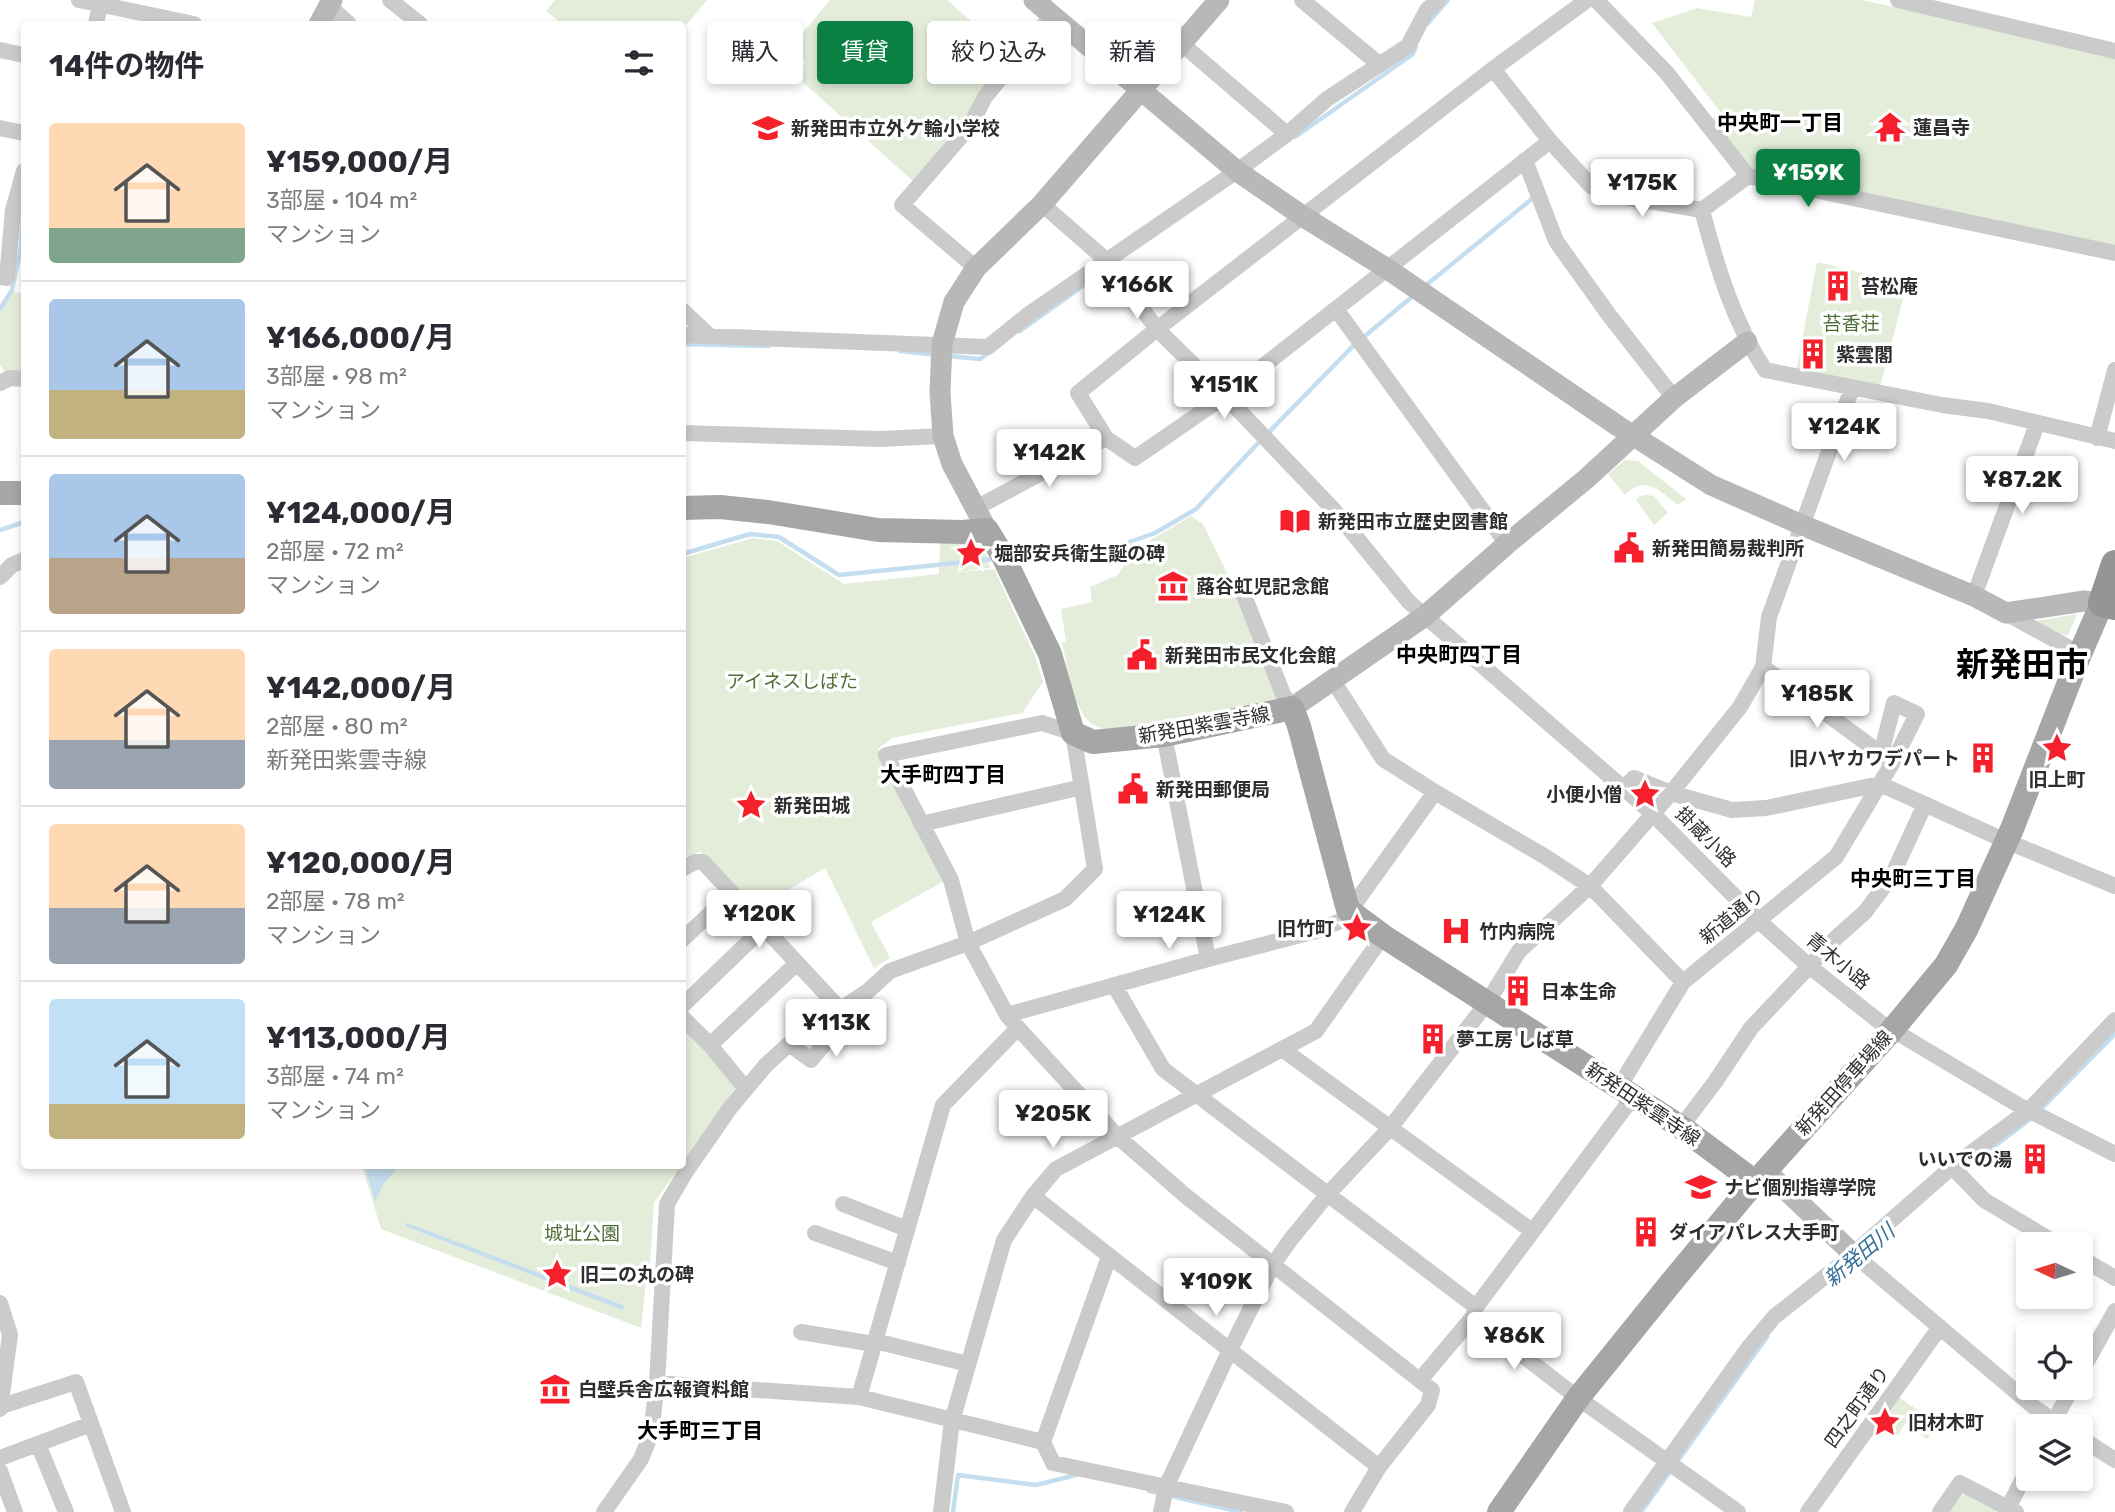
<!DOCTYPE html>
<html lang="ja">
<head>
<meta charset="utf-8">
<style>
  :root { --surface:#fff; --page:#f2f2f3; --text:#2b2b33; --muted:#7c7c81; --line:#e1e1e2; --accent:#0b8043 }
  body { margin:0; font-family:Rubik,"Noto Sans JP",sans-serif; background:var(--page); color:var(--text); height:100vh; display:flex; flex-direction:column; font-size:26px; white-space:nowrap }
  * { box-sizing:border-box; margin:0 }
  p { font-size:23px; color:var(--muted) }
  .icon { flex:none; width:38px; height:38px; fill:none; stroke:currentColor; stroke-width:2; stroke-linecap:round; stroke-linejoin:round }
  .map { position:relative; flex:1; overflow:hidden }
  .details { position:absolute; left:21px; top:21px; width:665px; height:1148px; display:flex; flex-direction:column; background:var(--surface); border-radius:7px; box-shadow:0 4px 10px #0003 }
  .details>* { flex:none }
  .top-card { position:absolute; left:707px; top:21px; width:665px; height:63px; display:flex; gap:14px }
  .needle { width:46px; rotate:274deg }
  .buttons { position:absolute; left:2016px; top:1232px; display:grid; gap:14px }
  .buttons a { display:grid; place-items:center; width:77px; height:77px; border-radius:7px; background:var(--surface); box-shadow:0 4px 10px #0003; font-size:35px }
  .price { position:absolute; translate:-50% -60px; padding:0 16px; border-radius:7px; background:#fff; color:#222; font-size:23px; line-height:46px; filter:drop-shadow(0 2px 4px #0008) }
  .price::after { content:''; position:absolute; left:50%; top:42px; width:21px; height:16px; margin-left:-10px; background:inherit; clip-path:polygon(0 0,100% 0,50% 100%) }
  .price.on { background:var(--accent); color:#fff }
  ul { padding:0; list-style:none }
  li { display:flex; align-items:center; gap:21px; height:175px; padding:0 28px }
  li+li { border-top:2px solid var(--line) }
  li span { display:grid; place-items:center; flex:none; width:196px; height:140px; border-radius:7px; color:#555 }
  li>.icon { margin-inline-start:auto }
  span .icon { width:84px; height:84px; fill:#fffc; stroke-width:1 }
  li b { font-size:30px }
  h2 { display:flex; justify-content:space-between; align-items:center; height:84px; padding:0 28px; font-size:30px }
  .pill { padding:0 24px; border-radius:7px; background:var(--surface); box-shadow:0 4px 10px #0003; font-size:24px; line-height:63px }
  .pill.on { background:var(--accent); color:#fff }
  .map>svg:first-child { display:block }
</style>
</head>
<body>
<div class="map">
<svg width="2115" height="1512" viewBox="0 0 2115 1512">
  <rect width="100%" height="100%" fill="#fff"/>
  <path fill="#e4edda" d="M555 0H707L683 29 682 24H562L546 11Z
    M830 0H947L1012 57 968 121 913 181 795 75 805 62 791 47Z
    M1755 0H1862L2115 55V246L1756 172 1710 120 1721 113 1652 23 1697 8 1751 17Z
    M1817 262 1907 284 1880 387 1796 371Z
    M12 291 24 294V379L6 375 0 364V312Z
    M1625 460 1638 461 1686 499 1678 505C1659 491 1647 474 1625 495L1608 474Z
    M1647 495 1654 496 1668 513 1654 525 1636 500 1640 496Z
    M1191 516 1203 524 1237 593 1279 701 1123 730C1114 730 1105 730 1096 726 1073 716 1068 665 1062 643L1066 641 1061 609 1092 602 1090 587 1118 575 1134 550Z
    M753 538 777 541 844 584 939 574 940 542 966 543 986 554 990 568 947 573 994 569 1035 656 1043 682 1022 713 892 738 878 749 948 879 871 922 890 958 874 968 825 868 756 909 700 852 683 858V558Z
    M2077 614 2068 636 2052 631 2036 621Z
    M683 1027 736 1086 683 1162Z
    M362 1166H680L654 1203 650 1266 647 1272 641 1328 381 1229Z
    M1897 1396 1937 1423 1927 1439 1905 1424 1896 1438 1877 1425Z
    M1964 1494 2001 1512H1946Z"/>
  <path fill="#c4deef" d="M365 1166H400L384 1183 375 1202Z
    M406 1223 418 1227 625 1306 623 1310 405 1226Z"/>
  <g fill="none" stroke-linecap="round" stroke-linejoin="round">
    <path stroke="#c4deef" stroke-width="4.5" d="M1428 23 1448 0
      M1295 137 1413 54 1416 46
      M1425 286 1533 198
      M0 309 12 290 21 247 23 199
      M1020 331 1090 281
      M682 344 769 346
      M900 351 937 355
      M949 356 980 359 990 352
      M1267 434 1354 345 1413 296
      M0 530 24 522
      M682 554 750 534 779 537 839 575 994 559
      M1013 557 1026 555 1079 560 1155 533 1196 509 1261 440
      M2039 1111 2115 1034
      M1962 1171 2033 1117
      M1149 1491 1241 1512
      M953 1512 958 1475 1036 1485 1076 1475
      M1641 1512 1767 1337"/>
    <path stroke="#cbcbcb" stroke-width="16" d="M79 0 194 24
      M330 0 328 5 349 24
      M390 0 420 24
      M1302 0 1380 65
      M1596 0 1666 72 1748 176 2115 253
      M1898 0 2115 51
      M96 24 101 0
      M1182 44 1287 134
      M0 50 24 55
      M1493 69 1550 141 1591 186 1613 195 1702 210 1748 176
      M0 128 24 133
      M1550 141 1225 396 1135 458 1106 438 1078 393 1157 329 1493 69 1587 0
      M1525 160 1556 241 1609 315 1674 398
      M1042 204 1106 260 1157 329 1225 396 1333 509 1409 602 1652 813 1759 921 1809 966 1881 1023 2020 1106 2115 1154
      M1702 210C1717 267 1733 321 1765 370L1942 405 1988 411 2115 441
      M976 268 902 205 970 126 985 97 1052 15
      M0 277 7 278 13 210 24 171
      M1336 309 1507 544
      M682 310 710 336
      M682 335 988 347 1029 314 1237 171 1287 134 1327 99 1408 46 1427 10 1438 0
      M0 383 10 378 24 379
      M682 433 880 439 943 436
      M2097 438 2115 370
      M974 509 1106 438
      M0 577 12 565 24 560
      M1243 593 1283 694 1292 708
      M1974 596 2037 424
      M2006 613 2080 654
      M1763 667 1888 759
      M1334 682 1383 759 1435 792 1544 856 1590 886 1683 982
      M1164 735 1208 959
      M1623 788 1634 778 1671 793 1732 810 1766 808 1880 784 2006 841 2115 886
      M921 824 1082 787
      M682 869 695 862H703L839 1008
      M682 940 731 894
      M1114 985 1163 1069 1476 1307
      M682 1006 763 928
      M1007 1015 1208 959 1316 931 1343 920 1435 792
      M682 1017 710 1045 746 1089
      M789 1044 811 1060 861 999
      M710 1045 797 963
      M1282 1049 1532 1231
      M1619 1087 1683 982 1836 857 1893 762 1917 714 1894 703 1881 754
      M1681 1127 1715 1082 1751 1028 1837 937 1865 912 1892 876 1925 804
      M1952 1167 1984 1200 2057 1244
      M1033 1196 1379 1467
      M843 1204 907 1229
      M815 1233 898 1263
      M1852 1253 2034 1407 2061 1426
      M2081 1258 2115 1278
      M0 1303 10 1335 0 1409
      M1473 1317 1578 1398 1738 1512
      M801 1332 874 1344
      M875 1341 968 1364
      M2081 1372 2115 1311
      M1420 1380 1473 1317 1476 1307 1633 1097
      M657 1383 859 1397 1043 1442 1053 1463 1286 1512
      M859 1397 943 1105 1018 1028
      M2 1406 76 1382 123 1512
      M2051 1426 2072 1388
      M2081 1438 2115 1460
      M1043 1442 1109 1257
      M38 1444 66 1512
      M0 1458 91 1424
      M0 1471 15 1512
      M2008 1508 2028 1469
      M604 1512 641 1459 651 1434 657 1383 667 1204 685 1173 730 1108 766 1065 789 1044 868 991 890 971 968 943 1065 899 1095 869 1073 733 1042 723 886 755 951 880 968 943 1007 1015 1018 1028 1117 1136 1187 1197 1432 1390 1428 1405 1379 1467 1352 1512
      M941 1512 952 1421 1004 1240 1033 1196 1056 1169 1316 1031 1383 936
      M1161 1512 1166 1487 1229 1352 1272 1266 1291 1239 1328 1194 1390 1128 1487 1003 1519 951 1590 886 1671 793 1740 707 1763 667 1769 617 1852 388
      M1631 1512 1749 1347 1774 1317 1846 1260 1952 1167 2029 1110 2115 1020
      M1808 1512 1940 1327
      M1940 1512 1960 1483 2016 1512"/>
    <path stroke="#b8b8b8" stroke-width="21" d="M1034 0 1237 171 1304 217 1386 268 1618 426 1711 485 1802 525 1974 596 2006 613 2084 601 2102 603
      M319 24 332 0
      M987 530 952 464 943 436 940 392 942 344 954 302 976 268 1042 204 1219 0
      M1292 708 1425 616 1507 544 1586 479 1674 398 1747 342
      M1765 1170 1852 1253"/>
    <path stroke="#a6a6a6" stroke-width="24" d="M0 493H24
      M682 508 720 507 768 512 878 530 962 532 987 530 1003 556 1050 654 1073 733 1093 742 1164 735 1292 708 1299 726 1348 910 1383 936 1681 1127 1755 1182
      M1499 1512 1578 1398 1670 1284 1743 1196 1892 1030 1946 965 1967 928 2012 829 2080 654 2102 603"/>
    <path stroke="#959595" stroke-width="28" d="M2115 564 2102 603 2115 606"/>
  </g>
  <defs>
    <g id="temple-bare" transform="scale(2.415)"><path d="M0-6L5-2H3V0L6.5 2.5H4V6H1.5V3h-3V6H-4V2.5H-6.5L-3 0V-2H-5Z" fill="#f61f2c" stroke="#fff" stroke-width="2.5" paint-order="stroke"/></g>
    <g id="school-bare" transform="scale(2.415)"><path d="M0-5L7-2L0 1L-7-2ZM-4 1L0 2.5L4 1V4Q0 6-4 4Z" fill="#f61f2c" stroke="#fff" stroke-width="2.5" paint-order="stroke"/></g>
    <g id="building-bare" transform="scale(2.415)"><path d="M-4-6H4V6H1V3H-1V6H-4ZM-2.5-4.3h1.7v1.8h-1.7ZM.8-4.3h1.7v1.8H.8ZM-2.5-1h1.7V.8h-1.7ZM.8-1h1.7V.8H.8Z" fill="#f61f2c" stroke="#fff" stroke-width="2.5" paint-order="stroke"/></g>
    <g id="library-bare" transform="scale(2.415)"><path d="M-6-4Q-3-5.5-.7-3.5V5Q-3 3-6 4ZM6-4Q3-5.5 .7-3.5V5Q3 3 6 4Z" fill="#f61f2c" stroke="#fff" stroke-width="2.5" paint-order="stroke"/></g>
    <g id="civic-bare" transform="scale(2.415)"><path d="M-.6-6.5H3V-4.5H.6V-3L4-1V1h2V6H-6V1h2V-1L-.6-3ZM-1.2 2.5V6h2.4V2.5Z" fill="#f61f2c" stroke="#fff" stroke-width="2.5" paint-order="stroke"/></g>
    <g id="sight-bare" transform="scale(2.415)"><path d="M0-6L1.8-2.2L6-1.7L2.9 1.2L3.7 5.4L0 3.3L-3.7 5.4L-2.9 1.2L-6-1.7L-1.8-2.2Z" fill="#f61f2c" stroke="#fff" stroke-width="2.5" paint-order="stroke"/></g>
    <g id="museum-bare" transform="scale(2.415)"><path d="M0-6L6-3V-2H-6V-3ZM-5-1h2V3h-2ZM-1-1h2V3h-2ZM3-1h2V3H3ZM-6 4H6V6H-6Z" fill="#f61f2c" stroke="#fff" stroke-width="2.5" paint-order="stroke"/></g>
    <g id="hospital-bare" transform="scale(2.415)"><path d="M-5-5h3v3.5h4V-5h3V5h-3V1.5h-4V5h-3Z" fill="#f61f2c" stroke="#fff" stroke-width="2.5" paint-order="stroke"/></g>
  </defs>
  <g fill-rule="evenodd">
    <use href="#temple-bare" x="1890" y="127"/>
    <use href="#school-bare" x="768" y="128"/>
    <use href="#building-bare" x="1838" y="286"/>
    <use href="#building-bare" x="1813" y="354"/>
    <use href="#library-bare" x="1295" y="521"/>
    <use href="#civic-bare" x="1629" y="548"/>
    <use href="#sight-bare" x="971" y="553"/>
    <use href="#museum-bare" x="1173" y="586"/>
    <use href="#civic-bare" x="1142" y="655"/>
    <use href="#sight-bare" x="2057" y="748"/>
    <use href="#building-bare" x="1983" y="758"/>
    <use href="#civic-bare" x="1133" y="789"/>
    <use href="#sight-bare" x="1645" y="794"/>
    <use href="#sight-bare" x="751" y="805"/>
    <use href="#sight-bare" x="1357" y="928"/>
    <use href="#hospital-bare" x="1456" y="931"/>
    <use href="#building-bare" x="1518" y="991"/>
    <use href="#building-bare" x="1433" y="1039"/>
    <use href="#building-bare" x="2035" y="1159"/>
    <use href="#school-bare" x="1701" y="1187"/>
    <use href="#building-bare" x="1646" y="1232"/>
    <use href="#sight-bare" x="557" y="1274"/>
    <use href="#museum-bare" x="555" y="1389"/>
    <use href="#sight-bare" x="1885" y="1422"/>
  </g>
  <g text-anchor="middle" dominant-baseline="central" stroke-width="7" stroke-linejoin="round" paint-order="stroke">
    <g font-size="19" font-weight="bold" fill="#2e2e2e" stroke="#fff" text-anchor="start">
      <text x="1913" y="127">蓮昌寺</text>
      <text x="791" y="128">新発田市立外ケ輪小学校</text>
      <text x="1861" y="286">苔松庵</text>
      <text x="1836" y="354">紫雲閣</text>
      <text x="1318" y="521">新発田市立歴史図書館</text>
      <text x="1652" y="548">新発田簡易裁判所</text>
      <text x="994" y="553">堀部安兵衛生誕の碑</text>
      <text x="1196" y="586">蕗谷虹児記念館</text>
      <text x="1165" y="655">新発田市民文化会館</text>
      <text x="1960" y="758" text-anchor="end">旧ハヤカワデパート</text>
      <text x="2057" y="779" text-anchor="middle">旧上町</text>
      <text x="1156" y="789">新発田郵便局</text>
      <text x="1622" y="794" text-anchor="end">小便小僧</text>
      <text x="774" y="805">新発田城</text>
      <text x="1334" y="928" text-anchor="end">旧竹町</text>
      <text x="1479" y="931">竹内病院</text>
      <text x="1541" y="991">日本生命</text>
      <text x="1456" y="1039">夢工房 しば草</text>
      <text x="2012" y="1159" text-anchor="end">いいでの湯</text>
      <text x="1724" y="1187">ナビ個別指導学院</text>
      <text x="1669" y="1232">ダイアパレス大手町</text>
      <text x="580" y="1274">旧二の丸の碑</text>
      <text x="578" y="1389">白壁兵舎広報資料館</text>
      <text x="1908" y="1422">旧材木町</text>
    </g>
    <g font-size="19" fill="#506e37" stroke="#fff">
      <text x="1851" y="323">苔香荘</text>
      <text x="792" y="681">アイネスしばた</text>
      <text x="582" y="1233">城址公園</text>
    </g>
    <g font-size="19" fill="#2e2e2e" stroke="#fff">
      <text transform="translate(1204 725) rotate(-10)">新発田紫雲寺線</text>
      <text transform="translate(1706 837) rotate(45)">掛蔵小路</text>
      <text transform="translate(1732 916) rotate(-39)">新道通り</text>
      <text transform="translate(1838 961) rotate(40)">青木小路</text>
      <text transform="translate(1844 1083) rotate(-48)">新発田停車場線</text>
      <text transform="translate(1643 1104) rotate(34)">新発田紫雲寺線</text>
      <text transform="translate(1857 1407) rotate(-54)">四之町通り</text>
    </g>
    <g font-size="21" font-weight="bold" fill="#000" stroke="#fff">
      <text x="1780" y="122">中央町一丁目</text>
      <text x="1459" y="654">中央町四丁目</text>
      <text x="943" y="774">大手町四丁目</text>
      <text x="1913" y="878">中央町三丁目</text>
      <text x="700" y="1430">大手町三丁目</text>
    </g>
    <g font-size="21" font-style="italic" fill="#347098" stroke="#fff">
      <text transform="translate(1859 1255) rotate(-40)">新発田川</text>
    </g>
    <g font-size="33" font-weight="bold" fill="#000" stroke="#fff">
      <text x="2022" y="664">新発田市</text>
    </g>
  </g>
</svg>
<div class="buttons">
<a><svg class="needle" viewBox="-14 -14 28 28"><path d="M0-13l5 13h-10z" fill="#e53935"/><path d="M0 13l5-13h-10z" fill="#7c7c81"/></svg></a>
<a><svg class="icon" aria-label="locate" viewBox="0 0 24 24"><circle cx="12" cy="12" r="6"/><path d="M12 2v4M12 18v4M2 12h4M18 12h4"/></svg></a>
<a><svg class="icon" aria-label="layers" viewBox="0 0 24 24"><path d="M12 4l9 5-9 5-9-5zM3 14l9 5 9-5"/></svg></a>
</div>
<b class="price on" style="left:1808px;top:209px">¥159K</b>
<b class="price" style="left:1642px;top:219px">¥175K</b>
<b class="price" style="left:1137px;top:321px">¥166K</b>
<b class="price" style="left:1224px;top:421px">¥151K</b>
<b class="price" style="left:1844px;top:463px">¥124K</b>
<b class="price" style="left:1049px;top:489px">¥142K</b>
<b class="price" style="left:2022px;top:516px">¥87.2K</b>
<b class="price" style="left:1817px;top:730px">¥185K</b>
<b class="price" style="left:759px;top:950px">¥120K</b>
<b class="price" style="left:1169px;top:951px">¥124K</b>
<b class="price" style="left:836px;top:1059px">¥113K</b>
<b class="price" style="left:1053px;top:1150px">¥205K</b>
<b class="price" style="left:1216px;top:1318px">¥109K</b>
<b class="price" style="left:1514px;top:1372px">¥86K</b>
<div class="top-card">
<a class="pill">購入</a>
<a class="pill on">賃貸</a>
<a class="pill">絞り込み</a>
<a class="pill">新着</a>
</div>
<section class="details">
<h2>14件の物件<svg class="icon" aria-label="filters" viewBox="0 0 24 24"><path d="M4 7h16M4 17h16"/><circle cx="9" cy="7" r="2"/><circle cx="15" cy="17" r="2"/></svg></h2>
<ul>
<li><span style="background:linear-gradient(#ffd9b3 75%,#7fa58c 0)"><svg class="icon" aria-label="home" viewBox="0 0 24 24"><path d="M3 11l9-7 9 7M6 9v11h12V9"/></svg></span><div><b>¥159,000/月</b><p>3部屋 · 104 m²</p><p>マンション</p></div></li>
<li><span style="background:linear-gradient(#a9c7e8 65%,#c2b280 0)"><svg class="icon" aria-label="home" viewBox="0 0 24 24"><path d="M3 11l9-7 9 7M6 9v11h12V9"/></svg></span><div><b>¥166,000/月</b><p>3部屋 · 98 m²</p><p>マンション</p></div></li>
<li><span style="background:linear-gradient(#a9c7e8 60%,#b9a48a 0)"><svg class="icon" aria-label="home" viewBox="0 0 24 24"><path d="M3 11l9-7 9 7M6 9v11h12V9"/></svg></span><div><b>¥124,000/月</b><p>2部屋 · 72 m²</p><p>マンション</p></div></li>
<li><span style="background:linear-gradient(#ffd9b3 65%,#9aa5b1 0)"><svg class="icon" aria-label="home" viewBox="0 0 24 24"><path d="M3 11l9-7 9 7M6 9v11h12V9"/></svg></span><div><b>¥142,000/月</b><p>2部屋 · 80 m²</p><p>新発田紫雲寺線</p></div></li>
<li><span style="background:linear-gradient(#ffd9b3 60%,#9aa5b1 0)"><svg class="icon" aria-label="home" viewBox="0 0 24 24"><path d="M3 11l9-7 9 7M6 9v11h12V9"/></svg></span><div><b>¥120,000/月</b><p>2部屋 · 78 m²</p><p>マンション</p></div></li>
<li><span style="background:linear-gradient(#bfe0f5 75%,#c2b280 0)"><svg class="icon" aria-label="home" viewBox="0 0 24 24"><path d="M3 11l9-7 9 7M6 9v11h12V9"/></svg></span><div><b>¥113,000/月</b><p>3部屋 · 74 m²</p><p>マンション</p></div></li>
</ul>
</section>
</div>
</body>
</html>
